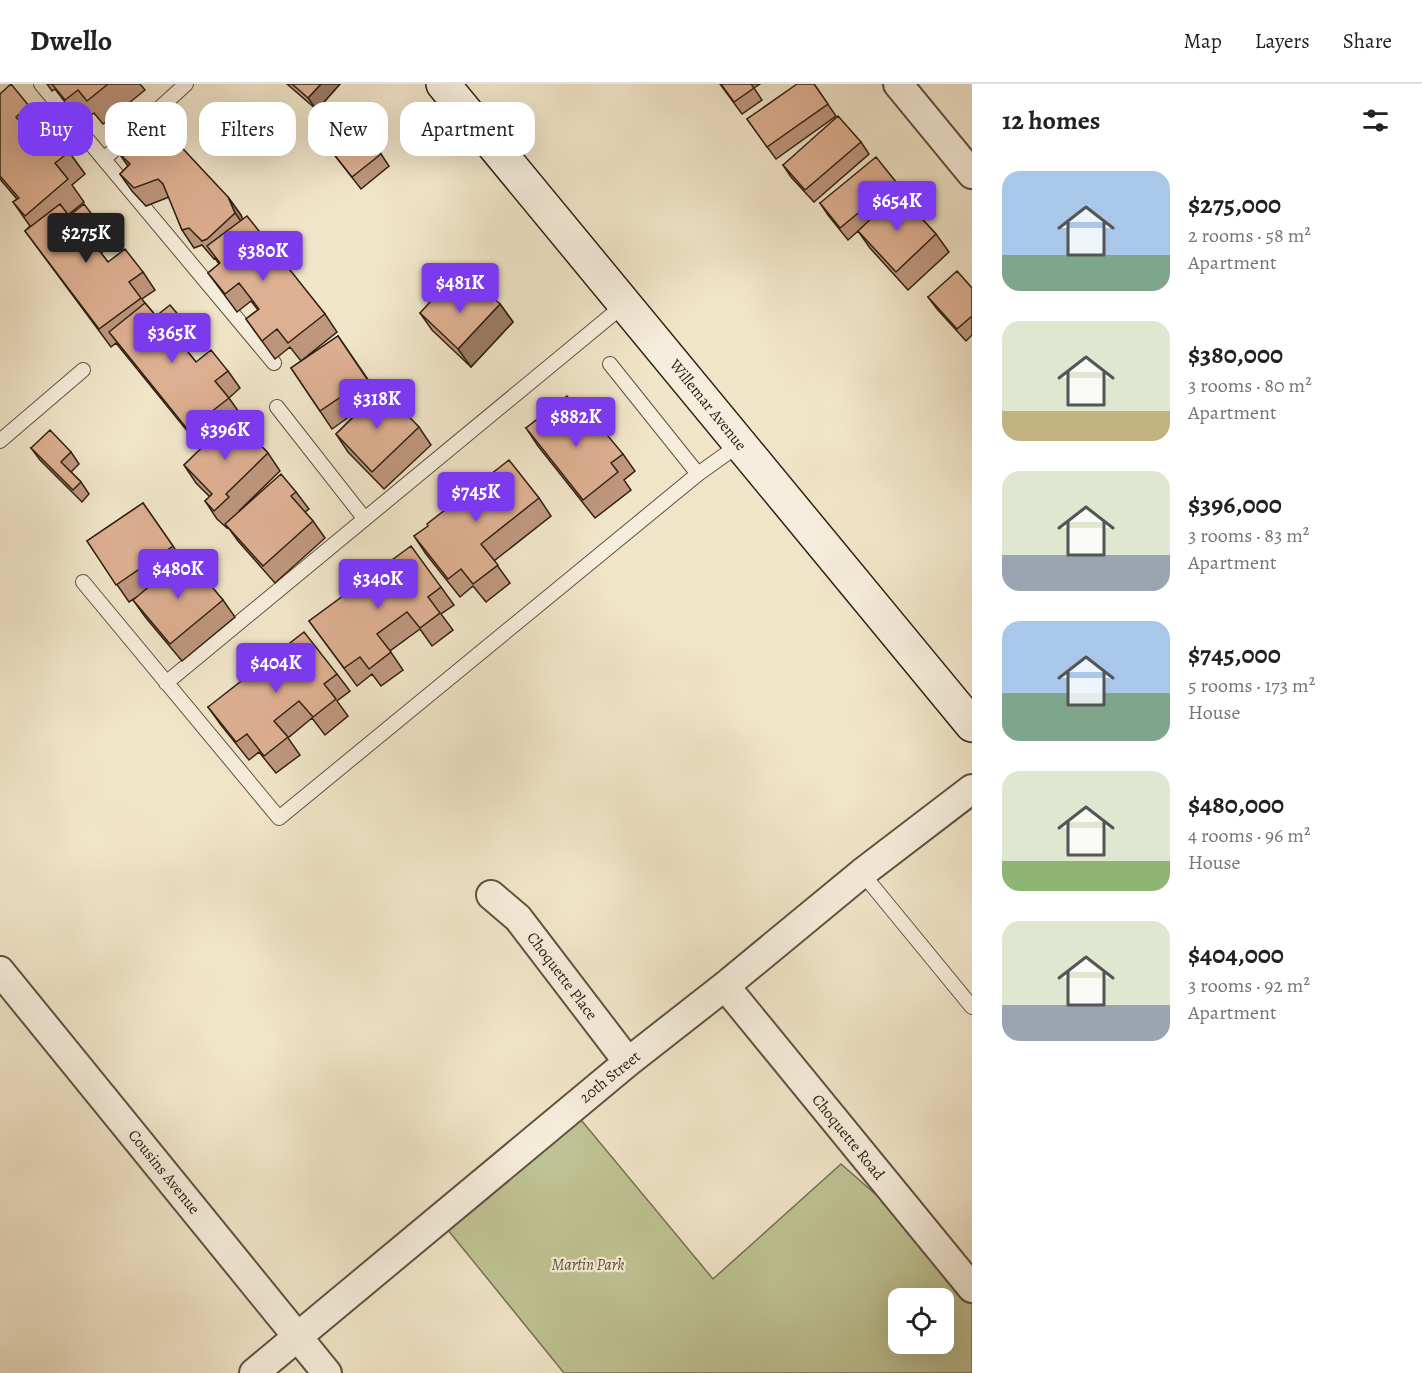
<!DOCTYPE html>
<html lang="en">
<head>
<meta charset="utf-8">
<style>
  :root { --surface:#fff; --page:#f6f6f6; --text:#222; --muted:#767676; --line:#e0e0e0; --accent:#7c3aed }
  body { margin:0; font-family:Alegreya,serif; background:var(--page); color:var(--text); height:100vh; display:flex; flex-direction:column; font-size:22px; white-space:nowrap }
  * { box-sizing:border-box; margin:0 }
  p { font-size:20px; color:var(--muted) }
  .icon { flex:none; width:33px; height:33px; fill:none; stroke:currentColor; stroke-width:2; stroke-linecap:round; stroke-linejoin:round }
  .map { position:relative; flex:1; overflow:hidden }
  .side { display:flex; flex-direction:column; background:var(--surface); width:450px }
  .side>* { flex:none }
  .guide { position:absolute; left:18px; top:18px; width:570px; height:54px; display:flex; gap:12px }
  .fabs { position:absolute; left:888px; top:1204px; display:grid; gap:12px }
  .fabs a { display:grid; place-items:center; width:66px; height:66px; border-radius:12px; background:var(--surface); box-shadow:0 6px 24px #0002; font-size:30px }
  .price { position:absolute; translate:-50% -51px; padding:0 14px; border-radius:6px; background:var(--accent); color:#fff; font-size:20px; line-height:39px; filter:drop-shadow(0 2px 3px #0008) }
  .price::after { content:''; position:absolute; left:50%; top:36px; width:18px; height:14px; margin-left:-9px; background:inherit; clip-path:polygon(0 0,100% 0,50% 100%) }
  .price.active { background:#222; color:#fff }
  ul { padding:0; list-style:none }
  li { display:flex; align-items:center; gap:18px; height:150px; padding:0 30px }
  li span { display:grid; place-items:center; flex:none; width:168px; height:120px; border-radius:18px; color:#555 }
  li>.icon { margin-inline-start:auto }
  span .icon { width:72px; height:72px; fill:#fffc; stroke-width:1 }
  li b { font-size:26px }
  h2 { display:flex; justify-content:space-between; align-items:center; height:72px; padding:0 30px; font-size:26px }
  .chip { padding:0 21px; border-radius:18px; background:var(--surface); box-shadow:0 6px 24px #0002; font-size:21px; line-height:54px }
  .chip.active { background:var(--accent); color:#fff }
  header { display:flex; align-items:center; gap:36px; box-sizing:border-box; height:84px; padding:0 30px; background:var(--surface); border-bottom:2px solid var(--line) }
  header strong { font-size:28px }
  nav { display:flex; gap:33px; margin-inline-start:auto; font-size:21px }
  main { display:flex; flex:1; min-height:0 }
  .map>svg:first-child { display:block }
</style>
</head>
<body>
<header>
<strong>Dwello</strong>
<nav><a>Map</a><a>Layers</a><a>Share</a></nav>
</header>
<main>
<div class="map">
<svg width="972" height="1289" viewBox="0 0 972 1289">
  <rect width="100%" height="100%" fill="#f1e5c9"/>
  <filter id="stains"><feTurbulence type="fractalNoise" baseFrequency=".00333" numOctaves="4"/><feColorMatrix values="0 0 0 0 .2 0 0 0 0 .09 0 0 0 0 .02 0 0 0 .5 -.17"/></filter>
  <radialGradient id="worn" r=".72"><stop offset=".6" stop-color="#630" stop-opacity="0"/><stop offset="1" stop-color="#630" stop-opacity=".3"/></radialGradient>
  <path fill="#bfc393" stroke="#777253" stroke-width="1.5" fill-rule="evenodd" d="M572 1025 713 1195 841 1080 946 1172 972 1204V1289H564L439 1135ZM898 1215H944V1260H898Z"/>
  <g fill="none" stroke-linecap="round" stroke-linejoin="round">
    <g stroke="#605240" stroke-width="16">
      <path id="lane" d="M41 0 274 279
        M104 75 186 0
        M610 280 698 390
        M277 323 364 434
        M0 357 83 286
        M83 498 279 734 698 390 740 360
        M166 599 625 220
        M862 789 972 923"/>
    </g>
    <g stroke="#605240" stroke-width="32">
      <path id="street" d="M898 0 972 90
        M491 811 518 834 628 978
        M0 887 327 1289
        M725 902 972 1204
        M254 1289 628 978 725 902 862 789 972 705"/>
    </g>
    <g stroke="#2f2113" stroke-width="36">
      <path id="secondary" d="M443 0 972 641"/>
    </g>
    <use href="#lane" stroke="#f6eedc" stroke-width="14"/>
    <use href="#street" stroke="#f6eedc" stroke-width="28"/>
    <use href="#secondary" stroke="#f6eedc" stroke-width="33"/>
  </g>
  <path fill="#bf977e" stroke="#2f2113" stroke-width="1.5" d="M47 0H140L145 6 103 40 94 29 81 39 55 5 52 7Z
    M287 0H340L317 26Z
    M720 0H760L754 4 762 16 742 30Z
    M814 0 836 32 776 75 747 35Z
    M0 10 29 22 45 45 34 54 37 59 69 68 85 90 72 101 84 118 68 131 101 142 114 160 101 169 108 178 143 188 155 206 142 215 145 219 156 232 187 241 200 259 188 268 196 278 228 287 240 304 229 314 241 331 236 336 268 369 280 387 239 427 296 408 309 425 305 428 313 437 325 454 275 499 238 457 228 443 227 444 217 435 205 417 210 413 196 399 184 381 208 358 201 364 116 259 111 263 25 147 30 142 13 118 17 115 0 95Z
    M322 55 381 70 389 82 361 105Z
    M861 58 869 70 814 118 791 93 783 81Z
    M118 68 228 113 241 131 242 135 325 230 337 248 301 277 290 263 275 275 246 235 258 226 251 217 237 228 208 189 219 180 215 174 214 175 202 161 194 164 182 146 169 113 146 122 132 107 120 90 128 82Z
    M896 98 904 110 901 112 936 150 949 168 908 206 870 164 858 147 848 156 828 131 820 119Z
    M972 204V251L966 257 937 225 928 213Z
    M500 220 513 238 471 283 432 246 420 229 459 221Z
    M338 252 378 310 419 343 431 361 384 405 348 368 336 350 364 322 332 345 291 284Z
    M526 344 597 351 623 370 635 387 624 396 631 406 595 434 538 362Z
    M31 364 71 368 79 380 71 388 81 398 89 410 82 418 40 376Z
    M539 414 551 432 494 477 510 499 486 518 473 502 460 513 426 470 414 452Z
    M143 419 182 475 223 516 235 533 182 577 146 534 133 516 137 513 129 518 87 457Z
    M441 503 454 521 441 530 453 546 432 562 420 545 390 567 403 586 381 602 372 590 357 602 309 537Z
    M337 590 350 607 337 617 348 632 325 651 312 634 288 654 300 671 276 689 259 668 249 676 221 641 208 623Z"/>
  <path fill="#9b7b66" stroke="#2f2113" stroke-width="1.5" d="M321 0H340L317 26 308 14Z
    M228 113 241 131 248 147 235 129Z
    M500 220 513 238 471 283 458 265Z"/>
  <path fill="#deb092" stroke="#2f2113" stroke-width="1.5" d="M11 0 29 22 16 33 37 59 51 47 69 68 55 79 68 95 25 132 13 118 19 114 0 92V10Z
    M52 0H108L87 17 78 6 65 16Z
    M292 0H321L308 14Z
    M721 0H751L754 4 734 18Z
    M797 0H814L828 20 767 63 747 35Z
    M351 32 381 70 352 93 322 55Z
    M838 32 861 58 805 106 783 81Z
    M157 37 228 113 235 129 207 155 202 157 189 144 182 146 163 100 158 95 134 104 120 90 130 80 118 68 146 42Z
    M876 73 896 98 840 144 820 119Z
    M898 109 936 150 896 188 858 147Z
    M60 120 69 132 84 120 101 142 88 152 108 178 125 165 143 188 129 198 141 214 99 245 25 147Z
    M247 132 325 230 288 259 277 245 262 257 246 235 259 225 239 199 225 210 208 189 220 179 207 162Z
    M957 187 972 204V232L957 245 928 213Z
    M479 200 500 220 458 265 420 229 442 205 459 221Z
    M145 219 156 232 170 221 187 241 175 252 196 278 211 266 228 287 215 297 229 314 188 346 109 248Z
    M338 252 367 295 320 327 291 284Z
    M382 305 419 343 372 388 336 350Z
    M567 312 597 351 603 346 623 370 611 379 618 388 583 416 526 344Z
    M233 333 268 369 226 410 229 413 214 427 205 417 212 410 184 381Z
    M50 346 71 368 61 378 81 398 73 406 31 364Z
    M509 376 539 414 481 460 498 481 473 500 461 485 448 495 414 452 428 442 427 440Z
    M281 390 296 408 291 412 313 437 263 482 225 440Z
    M143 419 173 462 116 501 87 457Z
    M411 462 441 503 428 513 440 529 420 544 407 528 377 550 391 568 369 585 360 573 344 584 309 537Z
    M186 472 223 516 170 560 133 516Z
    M304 548 337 590 324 600 336 615 313 633 299 617 274 637 288 653 264 672 247 650 236 658 208 623Z"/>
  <g text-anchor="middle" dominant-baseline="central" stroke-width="4.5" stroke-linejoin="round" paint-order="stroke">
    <g font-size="16" fill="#2f2113" stroke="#f6eedc">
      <text transform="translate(708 321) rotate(51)">Willemar Avenue</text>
      <text transform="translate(562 892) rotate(53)">Choquette Place</text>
      <text transform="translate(610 993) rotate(-39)">20th Street</text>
      <text transform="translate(848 1053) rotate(51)">Choquette Road</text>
      <text transform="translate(164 1088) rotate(51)">Cousins Avenue</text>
    </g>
    <g font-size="16" font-style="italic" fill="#5a5239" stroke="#f6eedc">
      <text x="588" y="1181">Martin Park</text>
    </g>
  </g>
  <rect width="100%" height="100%" filter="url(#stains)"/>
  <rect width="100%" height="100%" fill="url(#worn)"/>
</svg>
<div class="fabs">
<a><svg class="icon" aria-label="locate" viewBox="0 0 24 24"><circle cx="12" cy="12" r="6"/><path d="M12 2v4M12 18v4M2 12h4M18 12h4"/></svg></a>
</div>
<b class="price" style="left:897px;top:148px">$654K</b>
<b class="price active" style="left:86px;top:180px">$275K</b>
<b class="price" style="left:263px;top:198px">$380K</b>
<b class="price" style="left:460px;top:230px">$481K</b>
<b class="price" style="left:172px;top:280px">$365K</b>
<b class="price" style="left:377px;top:346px">$318K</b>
<b class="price" style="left:576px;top:364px">$882K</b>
<b class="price" style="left:225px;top:377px">$396K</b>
<b class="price" style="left:476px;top:439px">$745K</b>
<b class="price" style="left:178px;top:516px">$480K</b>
<b class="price" style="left:378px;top:526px">$340K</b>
<b class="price" style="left:276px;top:610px">$404K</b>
<div class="guide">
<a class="chip active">Buy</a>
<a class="chip">Rent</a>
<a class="chip">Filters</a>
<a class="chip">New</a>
<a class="chip">Apartment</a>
</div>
</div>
<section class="side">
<h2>12 homes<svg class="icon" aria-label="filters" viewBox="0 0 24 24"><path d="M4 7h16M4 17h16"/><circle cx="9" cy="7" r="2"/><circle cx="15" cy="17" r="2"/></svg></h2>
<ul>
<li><span style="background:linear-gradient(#a9c7e8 70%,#7fa58c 0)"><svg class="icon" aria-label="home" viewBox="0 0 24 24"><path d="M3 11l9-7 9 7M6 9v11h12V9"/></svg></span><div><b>$275,000</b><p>2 rooms · 58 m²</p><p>Apartment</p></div></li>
<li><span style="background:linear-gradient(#dfe7d0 75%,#c2b280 0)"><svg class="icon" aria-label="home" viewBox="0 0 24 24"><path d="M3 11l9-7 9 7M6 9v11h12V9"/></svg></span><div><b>$380,000</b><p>3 rooms · 80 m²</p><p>Apartment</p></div></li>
<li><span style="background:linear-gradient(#dfe7d0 70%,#9aa5b1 0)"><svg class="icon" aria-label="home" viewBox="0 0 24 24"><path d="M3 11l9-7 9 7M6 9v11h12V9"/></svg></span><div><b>$396,000</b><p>3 rooms · 83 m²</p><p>Apartment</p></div></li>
<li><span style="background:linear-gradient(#a9c7e8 60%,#7fa58c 0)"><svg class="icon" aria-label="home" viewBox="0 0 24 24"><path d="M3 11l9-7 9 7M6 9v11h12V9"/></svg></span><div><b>$745,000</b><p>5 rooms · 173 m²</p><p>House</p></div></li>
<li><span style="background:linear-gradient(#dfe7d0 75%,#8fb573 0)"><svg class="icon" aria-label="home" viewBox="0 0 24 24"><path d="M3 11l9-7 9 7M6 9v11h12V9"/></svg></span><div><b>$480,000</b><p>4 rooms · 96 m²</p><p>House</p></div></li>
<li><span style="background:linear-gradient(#dfe7d0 70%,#9aa5b1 0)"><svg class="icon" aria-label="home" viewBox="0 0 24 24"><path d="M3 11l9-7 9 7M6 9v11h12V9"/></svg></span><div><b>$404,000</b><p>3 rooms · 92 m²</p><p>Apartment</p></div></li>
</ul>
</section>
</main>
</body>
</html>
